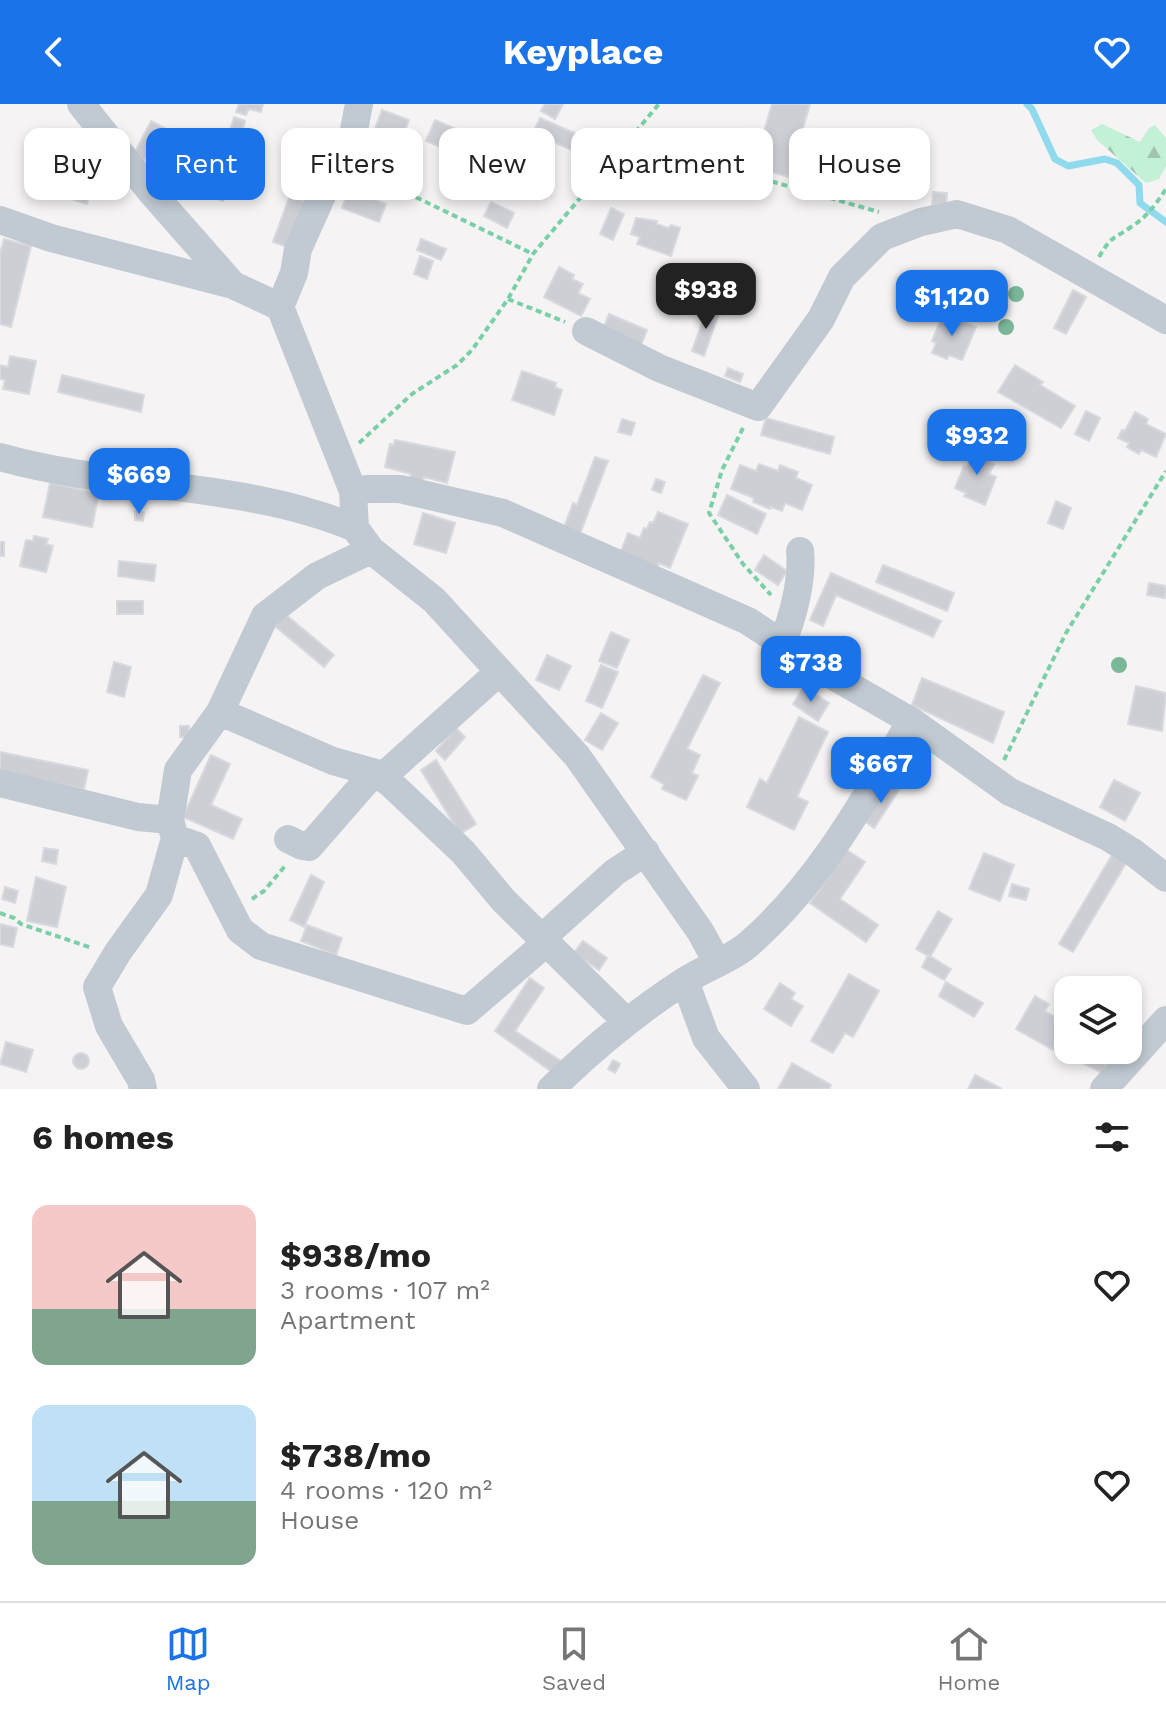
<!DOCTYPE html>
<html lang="en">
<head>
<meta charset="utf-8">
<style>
  :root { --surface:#fff; --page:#f6f6f6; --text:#222; --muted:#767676; --line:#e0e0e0; --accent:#1a73e8 }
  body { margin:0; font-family:"Work Sans",sans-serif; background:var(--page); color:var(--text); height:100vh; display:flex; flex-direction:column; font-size:30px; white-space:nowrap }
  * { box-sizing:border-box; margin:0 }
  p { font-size:26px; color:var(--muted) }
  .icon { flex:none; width:44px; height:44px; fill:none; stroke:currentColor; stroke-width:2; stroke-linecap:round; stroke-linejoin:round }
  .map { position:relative; height:985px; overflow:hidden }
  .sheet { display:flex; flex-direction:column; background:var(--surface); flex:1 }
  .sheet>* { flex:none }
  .guide { position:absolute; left:24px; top:24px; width:1118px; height:72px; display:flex; gap:16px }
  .tools { position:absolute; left:1054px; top:872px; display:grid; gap:16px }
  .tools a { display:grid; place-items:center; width:88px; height:88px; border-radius:16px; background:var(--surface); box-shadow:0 4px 12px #0003; font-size:40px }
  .price { position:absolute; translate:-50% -68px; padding:0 18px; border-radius:16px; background:var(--accent); color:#fff; font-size:26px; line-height:52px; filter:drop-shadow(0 2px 4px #0008) }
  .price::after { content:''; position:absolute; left:50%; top:48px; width:24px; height:18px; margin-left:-12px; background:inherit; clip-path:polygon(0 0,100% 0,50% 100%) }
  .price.current { background:#222; color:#fff }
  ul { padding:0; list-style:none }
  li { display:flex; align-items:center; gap:24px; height:200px; padding:0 32px }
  li span { display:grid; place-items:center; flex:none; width:224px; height:160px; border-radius:16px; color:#555 }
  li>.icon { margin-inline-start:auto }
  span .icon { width:96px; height:96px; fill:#fffc; stroke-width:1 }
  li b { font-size:34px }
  h2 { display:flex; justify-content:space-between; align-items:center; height:96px; padding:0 32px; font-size:34px }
  .tag { padding:0 28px; border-radius:16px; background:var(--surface); box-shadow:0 4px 12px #0003; font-size:28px; line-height:72px }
  .tag.current { background:var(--accent); color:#fff }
  header { display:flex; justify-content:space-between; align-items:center; height:104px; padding:0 32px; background:var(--accent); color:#fff; font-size:36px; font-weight:700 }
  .dock { display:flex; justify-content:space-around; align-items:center; height:112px; border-top:2px solid var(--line); background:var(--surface); font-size:22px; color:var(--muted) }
  .dock a { display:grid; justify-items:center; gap:4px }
  .dock .current { color:var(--accent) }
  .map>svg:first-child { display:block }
</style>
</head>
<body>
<header><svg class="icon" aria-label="back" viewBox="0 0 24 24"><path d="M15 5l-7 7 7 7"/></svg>Keyplace<svg class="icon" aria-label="heart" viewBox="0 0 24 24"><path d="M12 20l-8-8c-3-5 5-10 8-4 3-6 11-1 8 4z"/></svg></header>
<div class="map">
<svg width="1166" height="985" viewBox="0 0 1166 985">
  <defs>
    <pattern id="forest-firs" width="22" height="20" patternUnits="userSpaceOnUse" patternTransform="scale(2)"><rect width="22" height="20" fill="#c3f1d5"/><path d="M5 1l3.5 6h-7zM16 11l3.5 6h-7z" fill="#a0c6b0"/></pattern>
  </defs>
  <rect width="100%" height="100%" fill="#f5f3f3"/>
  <path fill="url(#forest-firs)" d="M1102 20 1140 38 1149 24 1155 21 1166 34V62L1159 75 1146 79 1097 36 1091 26Z"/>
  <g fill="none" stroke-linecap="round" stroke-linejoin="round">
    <path stroke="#90daee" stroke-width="7" d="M1027 0 1032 5 1055 55 1068 62 1105 55 1117 59 1139 81 1140 99 1166 118"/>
  </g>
  <path fill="#cdcfd5" stroke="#d7d9de" stroke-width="2" d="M239 0H263L261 8 249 5 246 11 236 8Z
    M545 0H563L555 15 541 7Z
    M772 0H810L789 73 754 63Z
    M382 6 409 16 389 70 362 60Z
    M234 13 245 17 241 33 229 30Z
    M540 14 604 42 597 57 533 29Z
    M435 16 456 25 448 46 426 37Z
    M151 17 170 27 163 40 187 52 177 72 134 50Z
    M88 44 101 47 87 100 74 96Z
    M215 58 234 64 223 97 204 90Z
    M537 78 550 84 545 94 533 88Z
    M349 86 386 100 379 118 342 104Z
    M933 88 947 89 946 101 932 100Z
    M290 91 307 98 290 144 273 138Z
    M491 98 514 109 507 124 484 112Z
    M611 104 624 110 613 136 600 130Z
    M636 114 657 117 656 120 669 124 671 121 680 124 671 152 637 140 640 133 631 130Z
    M4 135 31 142 11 223 0 220V149Z
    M421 135 446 145 441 156 417 146Z
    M420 152 433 157 427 175 414 170Z
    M559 163 574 171 572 175 583 180 578 189 590 195 581 212 544 193Z
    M1073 186 1086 193 1066 230 1054 224Z
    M708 202 720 206 704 252 692 247Z
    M609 210 647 226 641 241 603 225Z
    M943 210 976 223 962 256 949 251 947 255 932 249 936 239 932 237Z
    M10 252 36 257 29 290 3 285 5 276 0 275V261L8 263Z
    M1015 261 1043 278 1040 281 1075 302 1061 324 998 288Z
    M728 264 743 270 740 278 725 272Z
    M522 267 556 279 555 283 562 286 554 311 512 296Z
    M62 271 144 291 141 308 58 288Z
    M1086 307 1100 314 1089 337 1075 330Z
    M1135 308 1148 315 1146 320 1166 330 1156 353 1141 346 1139 350 1127 343 1129 339 1118 334 1122 326 1125 327Z
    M766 314 834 333 830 350 761 331Z
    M622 315 635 319 631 331 618 328Z
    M395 336 455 348 447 379 424 373 423 378 410 374 411 370 385 363 390 340 394 341Z
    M972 341 990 349 987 357 994 360 989 370 996 373 985 401 964 392 966 389 955 384 964 362 967 363 972 350 969 349Z
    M595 353 608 357 578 435 562 429 573 399 577 401Z
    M759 360 778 367 780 361 798 368 796 374 812 381 802 406 785 399 782 407 771 403 770 405 753 398 754 394 731 385 740 361 756 367Z
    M656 375 665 378 661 389 652 386Z
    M50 379 99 389 92 423 43 413Z
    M727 391 766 410 757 430 718 411Z
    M1056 397 1071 404 1063 425 1048 419Z
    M135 407 144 408 143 417 135 416Z
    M658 408 688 420 670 464 659 459 657 465 620 450 628 429 640 434 644 424 647 425 650 418 653 419Z
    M423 409 455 419 446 449 414 440Z
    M34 432 48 435 46 440 53 442 46 468 20 462 26 436 33 437Z
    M0 438H4V452H0Z
    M764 451 787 467 778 481 755 466Z
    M119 457 156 461 154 477 118 472Z
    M883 461 954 489 947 507 876 478Z
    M831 469 941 517 933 533 836 491 823 522 810 516Z
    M1149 479 1166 482 1165 494 1147 491Z
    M117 497H143V510H117Z
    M285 510 334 551 324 563 275 522Z
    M611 528 629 536 617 564 599 557Z
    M547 551 571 562 559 586 536 576Z
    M114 558 131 563 124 593 107 588Z
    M601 561 618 568 602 604 586 597Z
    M703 571 720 579 687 645 700 651 692 669 698 672 686 696 662 685 664 680 651 673Z
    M922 574 1004 608 993 639 912 601Z
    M1136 582 1166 589 1162 627 1128 620Z
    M804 583 829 599 818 617 793 600Z
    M601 609 618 619 602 646 585 636Z
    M799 613 828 628 797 693 808 698 794 726 747 703 760 675 767 679Z
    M180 622H189V634L180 633Z
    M456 624 465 633 445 656 436 647Z
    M875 637 885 642 879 653 869 648Z
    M907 646 919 654 900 684 888 676Z
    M0 648 88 666 84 685 0 669Z
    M211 651 230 660 211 701 242 715 233 735 183 713Z
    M436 656 476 720 460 730 421 666Z
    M1114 676 1140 689 1125 717 1100 703Z
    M888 678 899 686 874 724 862 715Z
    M44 744 58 746 56 760 42 757Z
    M847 746 865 758 840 795 878 821 866 838 810 799Z
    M984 749 1014 761 1000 797 969 785Z
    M1112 751 1126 759 1073 848 1059 840Z
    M311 771 324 778 304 823 290 816Z
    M36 773 66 783 57 823 27 817Z
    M1012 780 1029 785 1026 796 1009 792Z
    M5 783 18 787 15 799 2 795Z
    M938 807 952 815 930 853 916 845Z
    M0 820 17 824 13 843 0 840Z
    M307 821 342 834 336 851 301 837Z
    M583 837 607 854 599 866 574 849Z
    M928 851 951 865 944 876 922 863Z
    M849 870 879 887 853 933 845 929 833 949 811 937Z
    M530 874 544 884 515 927 564 959 556 971 495 927Z
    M946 878 983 899 974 913 939 892Z
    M780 879 795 889 791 895 803 902 791 922 764 905Z
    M1035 892 1049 900 1045 907 1068 921V945L1064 952 1016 925Z
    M6 938 33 946 26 968 0 960Z
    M1072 946H1095L1110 954 1102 969 1069 952Z
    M73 957a8 8 0 1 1 16 0a8 8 0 1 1-16 0Z
    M613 956 620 960 615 969 608 965Z
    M792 959 831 981 829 985H778Z
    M975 971 1002 985H968Z"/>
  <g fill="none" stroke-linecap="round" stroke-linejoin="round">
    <path stroke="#7ad0a6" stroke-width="4" stroke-dasharray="6 4" stroke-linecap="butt" d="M627 41 688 63 763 75 879 108
      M362 67 533 150
      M1099 153C1111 132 1114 135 1131 123 1147 113 1156 100 1166 85
      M508 195 565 218
      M743 324 722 366 709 409 743 460 771 491
      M359 339 412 290 457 261 472 246 508 195 533 150 659 0
      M1004 656 1066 529 1166 367
      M252 795 264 787 285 762
      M0 809 14 814 21 820 92 844"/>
    <path stroke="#c1cad2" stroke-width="28" d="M81 0 152 89 233 181
      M359 0 353 31 324 87 298 145 294 169 280 203 353 387 355 424 371 446 434 496 577 652 700 827 717 858
      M0 116 51 134 233 181 280 203
      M586 227 659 264 758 303 821 215 842 173 882 133 921 118 957 110 1008 126 1166 216
      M0 353C116 386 243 377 355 424
      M353 387 368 385H400L503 409 748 517 814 561 911 617 1010 688 1108 733 1134 749 1166 774
      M782 539C793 514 803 474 800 447
      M220 608 333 657 376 669 391 680 463 748 504 797 626 917
      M381 674 499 568
      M0 679 138 713 170 716
      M175 734 197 742 240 826 261 842 467 907 547 838
      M288 735 302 742 309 743 364 680 369 667
      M543 833 615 768 646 748
      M685 877 706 934 746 985
      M143 985 141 976 109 922 97 883 118 848 159 791 175 734 170 716 178 666 220 608 265 512 317 472 371 446
      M551 985C592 945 635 909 683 878 704 864 733 855 751 838 821 776 864 696 911 617
      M1104 985 1166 916"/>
  </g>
  <g fill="#7bb799">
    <circle cx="1016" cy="190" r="8"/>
    <circle cx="1006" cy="223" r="8"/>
    <circle cx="1119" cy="561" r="8"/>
  </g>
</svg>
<div class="tools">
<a><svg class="icon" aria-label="layers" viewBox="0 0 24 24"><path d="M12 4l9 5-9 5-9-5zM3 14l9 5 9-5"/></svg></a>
</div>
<b class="price current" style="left:706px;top:227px">$938</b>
<b class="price" style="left:952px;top:234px">$1,120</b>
<b class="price" style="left:977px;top:373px">$932</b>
<b class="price" style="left:139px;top:412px">$669</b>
<b class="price" style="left:811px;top:600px">$738</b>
<b class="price" style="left:881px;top:701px">$667</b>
<div class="guide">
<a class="tag">Buy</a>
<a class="tag current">Rent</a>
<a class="tag">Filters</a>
<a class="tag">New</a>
<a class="tag">Apartment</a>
<a class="tag">House</a>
</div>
</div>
<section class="sheet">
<h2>6 homes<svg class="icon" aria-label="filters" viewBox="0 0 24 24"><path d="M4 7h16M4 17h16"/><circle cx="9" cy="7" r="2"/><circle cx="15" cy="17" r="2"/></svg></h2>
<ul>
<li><span style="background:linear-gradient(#f6c9c9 65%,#7fa58c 0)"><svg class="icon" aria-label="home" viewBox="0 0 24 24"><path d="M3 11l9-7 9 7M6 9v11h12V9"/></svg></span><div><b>$938/mo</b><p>3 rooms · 107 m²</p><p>Apartment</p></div><svg class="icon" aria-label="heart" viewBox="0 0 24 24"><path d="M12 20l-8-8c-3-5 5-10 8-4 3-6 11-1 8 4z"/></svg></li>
<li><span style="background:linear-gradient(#bfe0f5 60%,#7fa58c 0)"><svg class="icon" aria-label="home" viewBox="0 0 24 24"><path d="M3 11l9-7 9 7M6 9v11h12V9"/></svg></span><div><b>$738/mo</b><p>4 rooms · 120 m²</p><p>House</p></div><svg class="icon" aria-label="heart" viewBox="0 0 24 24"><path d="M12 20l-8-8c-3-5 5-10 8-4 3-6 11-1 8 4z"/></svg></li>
</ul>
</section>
<nav class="dock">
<a class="current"><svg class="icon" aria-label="map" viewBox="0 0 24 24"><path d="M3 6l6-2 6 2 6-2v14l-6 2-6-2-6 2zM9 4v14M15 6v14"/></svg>Map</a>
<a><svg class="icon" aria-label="saved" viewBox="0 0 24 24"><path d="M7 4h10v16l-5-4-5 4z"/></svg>Saved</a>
<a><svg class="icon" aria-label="home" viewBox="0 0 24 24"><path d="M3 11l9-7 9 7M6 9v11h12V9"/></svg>Home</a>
</nav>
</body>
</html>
